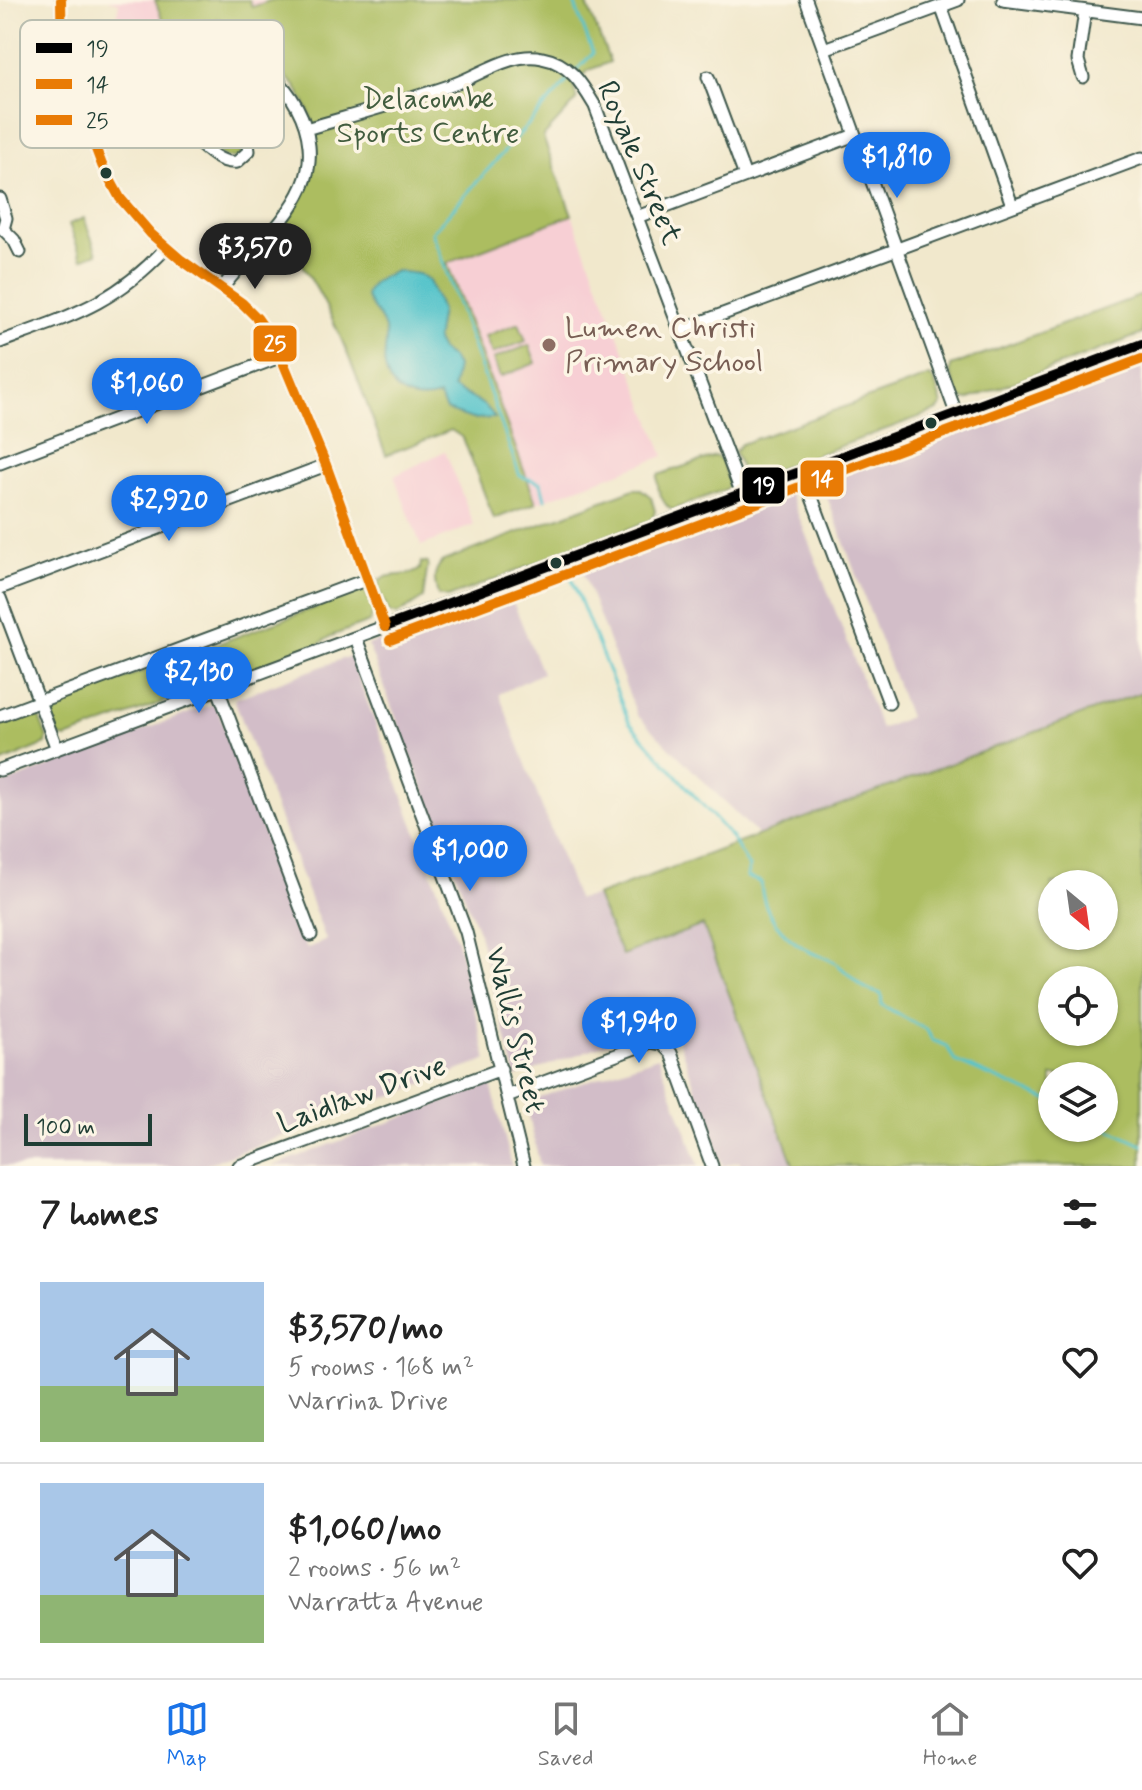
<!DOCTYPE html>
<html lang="en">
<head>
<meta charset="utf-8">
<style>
  :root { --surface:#fff; --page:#f6f6f6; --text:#222; --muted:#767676; --line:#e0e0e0; --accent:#1a73e8 }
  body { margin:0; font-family:Mynerve,sans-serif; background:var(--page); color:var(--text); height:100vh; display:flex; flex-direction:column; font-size:30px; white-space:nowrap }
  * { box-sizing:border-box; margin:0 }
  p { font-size:26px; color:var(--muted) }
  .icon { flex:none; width:44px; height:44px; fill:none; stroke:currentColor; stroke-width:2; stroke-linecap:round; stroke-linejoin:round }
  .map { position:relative; height:1166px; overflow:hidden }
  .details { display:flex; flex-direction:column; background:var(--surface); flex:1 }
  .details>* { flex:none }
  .needle { width:52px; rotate:151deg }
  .buttons { position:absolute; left:1038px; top:870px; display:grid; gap:16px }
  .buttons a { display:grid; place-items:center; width:80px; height:80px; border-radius:50%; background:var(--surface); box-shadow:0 2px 6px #0004; font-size:40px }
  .scale { position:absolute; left:24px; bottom:20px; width:128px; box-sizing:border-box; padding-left:8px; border:4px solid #1f3d34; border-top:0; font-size:22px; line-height:28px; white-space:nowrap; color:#1f3d34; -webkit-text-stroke:6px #fcf5e5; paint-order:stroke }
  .price { position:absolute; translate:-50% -68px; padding:0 18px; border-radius:28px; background:var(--accent); color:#fff; font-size:26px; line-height:52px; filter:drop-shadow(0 2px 4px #0008) }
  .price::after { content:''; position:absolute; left:50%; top:48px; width:24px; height:18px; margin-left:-12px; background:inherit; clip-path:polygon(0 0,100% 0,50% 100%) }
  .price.on { background:#222; color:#fff }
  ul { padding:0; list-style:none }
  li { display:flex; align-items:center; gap:24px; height:200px; padding:0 40px }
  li+li { border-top:2px solid var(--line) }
  li span { display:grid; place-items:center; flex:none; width:224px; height:160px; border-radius:0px; color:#555 }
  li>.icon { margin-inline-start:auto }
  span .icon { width:96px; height:96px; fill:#fffc; stroke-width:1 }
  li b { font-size:34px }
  h2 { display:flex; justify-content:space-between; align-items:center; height:96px; padding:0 40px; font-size:34px }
  .tabs { display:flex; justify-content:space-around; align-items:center; height:112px; border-top:2px solid var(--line); background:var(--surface); font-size:22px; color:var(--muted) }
  .tabs a { display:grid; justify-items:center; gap:4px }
  .tabs .on { color:var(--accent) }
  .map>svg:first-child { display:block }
</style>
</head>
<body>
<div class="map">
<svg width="1142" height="1166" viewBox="0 0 1142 1166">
  <rect width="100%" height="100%" fill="#fcf5e5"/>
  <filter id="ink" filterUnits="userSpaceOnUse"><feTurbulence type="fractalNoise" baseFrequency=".0125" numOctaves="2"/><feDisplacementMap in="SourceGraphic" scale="16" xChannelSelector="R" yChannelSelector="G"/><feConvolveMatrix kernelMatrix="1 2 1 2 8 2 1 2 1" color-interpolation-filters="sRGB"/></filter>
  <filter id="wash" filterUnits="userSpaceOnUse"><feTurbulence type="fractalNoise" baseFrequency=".006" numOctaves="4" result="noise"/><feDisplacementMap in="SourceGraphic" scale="32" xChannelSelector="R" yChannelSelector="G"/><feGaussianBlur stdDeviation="1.8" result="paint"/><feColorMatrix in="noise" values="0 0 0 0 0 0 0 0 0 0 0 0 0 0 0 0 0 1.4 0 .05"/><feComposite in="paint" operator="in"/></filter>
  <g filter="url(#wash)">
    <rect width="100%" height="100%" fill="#f1e8cc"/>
    <path fill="#f7cfd4" d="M107 0H272L172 37 170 52 111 50 119 3Z
      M572 215 664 456 536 503 447 263Z
      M445 451 474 525 421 546 394 476Z"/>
    <path fill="#d2bdc8" d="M1142 359V692L758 835 637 715 581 568 789 491 881 729 909 717 820 478Z
      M509 592 542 673 499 694 577 899 596 896 622 955 703 924 794 1166H741L739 1161 723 1166 671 1020 516 1077 479 934 368 645Z
      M350 656 457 940 487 1060 202 1166H0V785L215 703 307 949 326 940 234 699Z
      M658 1057 699 1166H540L526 1102Z
      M491 1084 512 1166H273Z"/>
    <path fill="#acbd60" stroke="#667d4a" stroke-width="2" fill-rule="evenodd" d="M155 0H249L252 7 272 0H585L610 62 589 70 573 85 577 100 543 137 572 215 447 263 536 503 494 519 463 438 451 430 386 455C357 380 332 294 277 233 316 187 332 141 295 86 284 71 263 67 254 49L256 42 223 30 219 19 169 38Z
      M162 102C196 109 229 111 246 145L239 157 226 158 155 106Z
      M84 218 97 253 82 259 69 224Z
      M1142 295V334L967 400 959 397 950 372 951 366Z
      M519 323 526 341 492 354 485 336Z
      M529 345 536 363 500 377 493 359Z
      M930 376 934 381 942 404 938 410 752 479 745 477 734 452 741 444Z
      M715 456 722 460 729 484 726 489 672 510C662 504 656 487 658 475Z
      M634 489H641L651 497 655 511 652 520 448 597 438 595C434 581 432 572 443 561Z
      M421 562 428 563 423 598 397 615 389 613 378 589 379 581C390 571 409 579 420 569Z
      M363 590 367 594 374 612 369 622 331 636 318 645 66 738 58 736 48 712 54 704Z
      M1142 692V1166H794L703 925 622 955 596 896ZM1052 884H1104V936H1052ZM1052 980H1104V1032H1052ZM1052 1076H1104V1128H1052Z
      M30 713 39 717 47 738 46 744 0 763V724Z"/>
    <path fill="#56c4cb" stroke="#3a8080" stroke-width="2" d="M396 271 419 274 429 281 441 310 436 341 441 350 452 358 457 366 453 388C468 397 486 402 495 418L472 419 446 410 439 396C415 404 390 394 385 367 382 354 389 342 385 329 382 316 370 308 366 296 369 281 383 277 396 271Z"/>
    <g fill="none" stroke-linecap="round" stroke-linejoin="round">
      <path stroke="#56c4cb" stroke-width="3" d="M573 0 593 53 575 72
        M545 499 541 483 520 476 432 232 570 78
        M569 572 629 722 732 838 749 867 747 877 761 882C762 913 782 936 807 950 814 955 823 956 830 960 851 971 853 987 881 994L882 1005 927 1030 932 1040 947 1046 955 1061 1052 1102
        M1104 1127 1142 1145"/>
    </g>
  </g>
  <g filter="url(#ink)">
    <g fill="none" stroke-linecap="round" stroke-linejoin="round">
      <g stroke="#3e574b" stroke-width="15">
        <path id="minor" d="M61 0 62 59 102 165 120 198 151 234 180 259 242 303 257 318 276 345 326 465 385 627
          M806 0 956 413
          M1003 0 1142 18
          M941 6 1012 205
          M170 45C193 45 215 45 237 53 287 72 325 134 303 186 286 225 248 254 223 287
          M824 49 958 0
          M708 77 745 176
          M1083 77 1078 60 1085 11
          M85 124C132 106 156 90 206 107 222 112 237 122 247 136L249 151 237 162C205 167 177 104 133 106
          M306 129C354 115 402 102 449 86 478 77 510 51 542 58 570 63 582 84 595 106L742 494
          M0 199 6 218 3 229 14 240 20 252
          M637 217 855 135
          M680 330 1142 158
          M0 342C70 316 113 305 166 248
          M0 463 282 356
          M802 471 889 703
          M0 588 326 465
          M0 598 57 749
          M356 638 466 932 524 1166
          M218 689 311 935
          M0 716 368 579
          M0 770 1142 344
          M507 1096 651 1042 662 1044 671 1053 712 1166
          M239 1166 501 1069"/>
      </g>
      <use href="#minor" stroke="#fff" stroke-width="11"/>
      <g stroke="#fcf5e5" stroke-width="16">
        <path id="bus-1" d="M385 627 1142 344"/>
      </g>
      <g stroke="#fcf5e5" stroke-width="16">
        <path id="bus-2" d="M390 640 1142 359"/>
      </g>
      <g stroke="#fcf5e5" stroke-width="16">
        <path id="bus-3" d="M61 0 62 59 102 165 120 198 151 234 180 259 242 303 257 318 276 345 326 465 385 627"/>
      </g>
      <use href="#bus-1" stroke="#000" stroke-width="10"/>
      <use href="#bus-2" stroke="#e97b05" stroke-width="10"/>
      <use href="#bus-3" stroke="#e97b05" stroke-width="10"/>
    </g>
  </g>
  <g fill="#1f3d34" stroke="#fcf5e5" stroke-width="3">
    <circle cx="106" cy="173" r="7"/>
    <circle cx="931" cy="423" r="7"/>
    <circle cx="556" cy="563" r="7"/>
  </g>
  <circle fill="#8d6e63" stroke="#fcf5e5" stroke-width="3" cx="549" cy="345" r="8"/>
  <g text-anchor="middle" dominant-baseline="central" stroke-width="7" stroke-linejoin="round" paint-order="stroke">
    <g font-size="30" fill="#425d3f" stroke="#fcf5e5">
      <text x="428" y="99">Delacombe<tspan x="428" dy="34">Sports Centre</tspan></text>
    </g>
    <g font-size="30" fill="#1f3d34" stroke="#fcf5e5">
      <text transform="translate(639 163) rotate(67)">Royale Street</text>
      <text transform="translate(515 1030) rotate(76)">Wallis Street</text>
      <text transform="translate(362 1095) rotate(-20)">Laidlaw Drive</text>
    </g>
    <g font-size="30" fill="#785e54" stroke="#fcf5e5" text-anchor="start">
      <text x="565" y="328">Lumen Christi<tspan x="565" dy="34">Primary School</tspan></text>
    </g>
  </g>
  <rect x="20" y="20" width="264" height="128" rx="12" fill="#fcf5e5" stroke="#babeb0" stroke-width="2"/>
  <rect x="36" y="43" width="36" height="10" fill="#000"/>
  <rect x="36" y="79" width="36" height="10" fill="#e97b05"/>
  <rect x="36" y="115" width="36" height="10" fill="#e97b05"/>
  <g font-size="22" fill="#1f3d34">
    <text x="86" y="56">19</text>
    <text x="86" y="92">14</text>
    <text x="86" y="128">25</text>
  </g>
  <g stroke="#fcf5e5" stroke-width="3">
    <rect x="252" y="324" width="46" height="39" rx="8" fill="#e97b05"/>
    <rect x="799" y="459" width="46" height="39" rx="8" fill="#e97b05"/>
    <rect x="741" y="466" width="45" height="39" rx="8" fill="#000"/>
  </g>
  <g font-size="22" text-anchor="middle" font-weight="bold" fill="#fff">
    <text x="275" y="351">25</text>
    <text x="822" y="486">14</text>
    <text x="764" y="493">19</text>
  </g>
</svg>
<div class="buttons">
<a><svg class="needle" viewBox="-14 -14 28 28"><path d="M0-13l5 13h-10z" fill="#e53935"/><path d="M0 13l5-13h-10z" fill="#767676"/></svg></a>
<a><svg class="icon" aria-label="locate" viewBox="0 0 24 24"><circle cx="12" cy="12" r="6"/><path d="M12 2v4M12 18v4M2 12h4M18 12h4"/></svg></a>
<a><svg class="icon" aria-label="layers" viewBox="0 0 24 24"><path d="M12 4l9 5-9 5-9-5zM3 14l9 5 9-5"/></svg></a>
</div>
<div class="scale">100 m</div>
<b class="price" style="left:897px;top:200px">$1,810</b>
<b class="price on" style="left:255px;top:291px">$3,570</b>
<b class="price" style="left:147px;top:426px">$1,060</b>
<b class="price" style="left:169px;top:543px">$2,920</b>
<b class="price" style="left:199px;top:715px">$2,130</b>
<b class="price" style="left:470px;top:893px">$1,000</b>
<b class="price" style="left:639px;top:1065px">$1,940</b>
</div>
<section class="details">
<h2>7 homes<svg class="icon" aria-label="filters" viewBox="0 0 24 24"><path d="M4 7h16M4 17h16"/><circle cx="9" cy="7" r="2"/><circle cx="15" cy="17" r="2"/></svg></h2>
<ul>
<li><span style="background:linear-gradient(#a9c7e8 65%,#8fb573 0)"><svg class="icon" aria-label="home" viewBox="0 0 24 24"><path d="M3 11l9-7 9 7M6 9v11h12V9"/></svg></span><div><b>$3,570/mo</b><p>5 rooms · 168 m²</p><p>Warrina Drive</p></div><svg class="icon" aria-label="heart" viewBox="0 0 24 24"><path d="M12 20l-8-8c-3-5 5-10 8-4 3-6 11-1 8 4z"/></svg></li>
<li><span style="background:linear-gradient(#a9c7e8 70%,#8fb573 0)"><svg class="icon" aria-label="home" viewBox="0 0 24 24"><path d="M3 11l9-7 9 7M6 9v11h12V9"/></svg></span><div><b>$1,060/mo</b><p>2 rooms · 56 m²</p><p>Warratta Avenue</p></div><svg class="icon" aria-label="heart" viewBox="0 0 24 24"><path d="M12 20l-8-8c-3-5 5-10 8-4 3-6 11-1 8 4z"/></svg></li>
</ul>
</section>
<nav class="tabs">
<a class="on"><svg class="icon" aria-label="map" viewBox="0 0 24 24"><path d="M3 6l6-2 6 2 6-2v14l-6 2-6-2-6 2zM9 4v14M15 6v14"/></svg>Map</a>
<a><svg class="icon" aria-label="saved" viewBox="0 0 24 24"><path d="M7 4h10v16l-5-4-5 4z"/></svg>Saved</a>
<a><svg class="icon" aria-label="home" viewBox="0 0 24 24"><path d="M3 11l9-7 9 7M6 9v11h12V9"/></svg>Home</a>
</nav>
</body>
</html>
